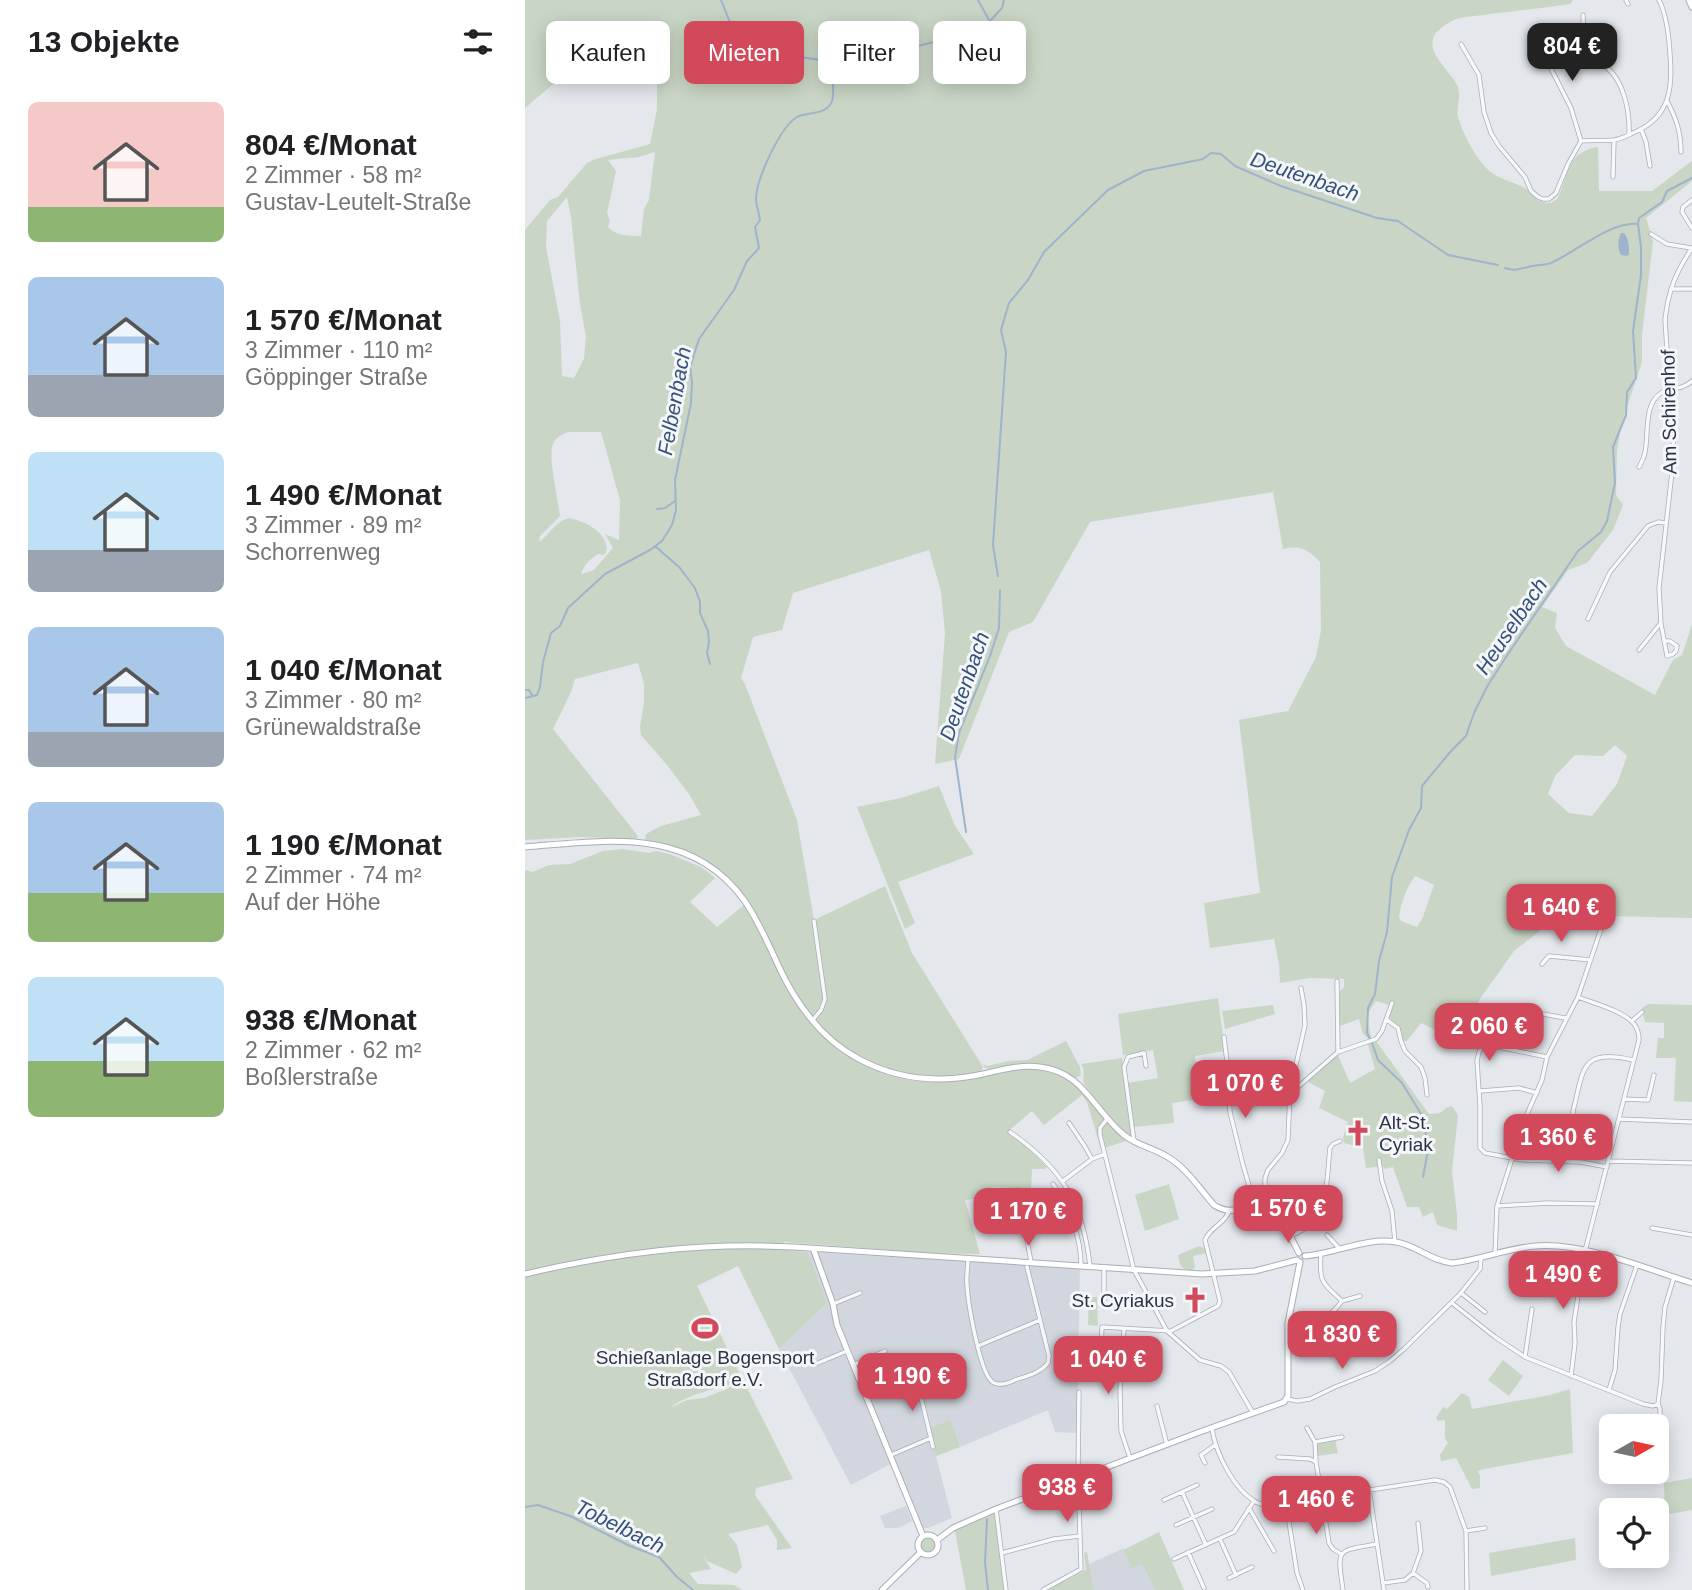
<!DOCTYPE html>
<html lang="de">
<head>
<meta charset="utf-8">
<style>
  :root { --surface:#fff; --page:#f2f2f2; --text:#202124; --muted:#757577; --accent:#d1495b }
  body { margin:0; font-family:Arial,sans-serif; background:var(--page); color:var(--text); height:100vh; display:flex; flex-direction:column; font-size:26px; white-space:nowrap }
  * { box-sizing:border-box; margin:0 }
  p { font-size:23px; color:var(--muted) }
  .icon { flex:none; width:38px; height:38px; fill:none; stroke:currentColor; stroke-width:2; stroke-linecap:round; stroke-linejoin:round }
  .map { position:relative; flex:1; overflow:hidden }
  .details { display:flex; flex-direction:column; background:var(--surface); width:525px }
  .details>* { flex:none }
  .hud { position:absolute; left:21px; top:21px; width:665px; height:63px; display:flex; gap:14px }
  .needle { width:46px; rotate:81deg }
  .controls { position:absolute; left:1074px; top:1414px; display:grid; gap:14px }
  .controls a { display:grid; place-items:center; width:70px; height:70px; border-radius:10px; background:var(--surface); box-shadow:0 4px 18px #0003; font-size:35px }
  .price { position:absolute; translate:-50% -60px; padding:0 16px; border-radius:14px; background:var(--accent); color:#fff; font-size:23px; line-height:46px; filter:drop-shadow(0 2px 4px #0008) }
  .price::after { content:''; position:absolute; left:50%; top:42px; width:21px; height:16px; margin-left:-10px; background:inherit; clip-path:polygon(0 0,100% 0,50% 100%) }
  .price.selected { background:#222; color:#fff }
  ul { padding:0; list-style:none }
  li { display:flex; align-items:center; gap:21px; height:175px; padding:0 28px }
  li span { display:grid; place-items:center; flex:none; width:196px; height:140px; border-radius:10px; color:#555 }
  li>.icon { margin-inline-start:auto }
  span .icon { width:84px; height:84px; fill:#fffc; stroke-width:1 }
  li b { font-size:30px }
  h2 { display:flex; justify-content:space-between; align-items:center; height:84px; padding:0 28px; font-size:30px }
  .chip { padding:0 24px; border-radius:10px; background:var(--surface); box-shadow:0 4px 18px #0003; font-size:24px; line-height:63px }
  .chip.selected { background:var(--accent); color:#fff }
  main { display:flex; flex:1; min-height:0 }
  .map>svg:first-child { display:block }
</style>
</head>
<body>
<main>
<section class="details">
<h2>13 Objekte<svg class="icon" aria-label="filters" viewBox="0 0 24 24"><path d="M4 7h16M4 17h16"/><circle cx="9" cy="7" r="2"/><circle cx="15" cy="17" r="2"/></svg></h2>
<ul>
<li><span style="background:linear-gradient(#f6c9c9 75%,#8fb573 0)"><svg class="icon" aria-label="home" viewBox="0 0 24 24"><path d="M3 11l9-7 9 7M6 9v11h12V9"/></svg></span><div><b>804 €/Monat</b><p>2 Zimmer · 58 m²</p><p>Gustav-Leutelt-Straße</p></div></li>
<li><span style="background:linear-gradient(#a9c7e8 70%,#9aa5b1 0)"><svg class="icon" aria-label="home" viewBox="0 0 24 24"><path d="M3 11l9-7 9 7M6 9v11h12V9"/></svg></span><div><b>1 570 €/Monat</b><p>3 Zimmer · 110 m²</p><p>Göppinger Straße</p></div></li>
<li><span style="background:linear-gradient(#bfe0f5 70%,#9aa5b1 0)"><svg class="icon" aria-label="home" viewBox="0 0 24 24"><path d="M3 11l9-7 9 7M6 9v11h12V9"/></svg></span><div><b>1 490 €/Monat</b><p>3 Zimmer · 89 m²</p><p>Schorrenweg</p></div></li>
<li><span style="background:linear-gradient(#a9c7e8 75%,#9aa5b1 0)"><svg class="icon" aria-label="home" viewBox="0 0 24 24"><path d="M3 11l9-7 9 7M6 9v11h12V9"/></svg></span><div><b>1 040 €/Monat</b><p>3 Zimmer · 80 m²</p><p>Grünewaldstraße</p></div></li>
<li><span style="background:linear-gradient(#a9c7e8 65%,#8fb573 0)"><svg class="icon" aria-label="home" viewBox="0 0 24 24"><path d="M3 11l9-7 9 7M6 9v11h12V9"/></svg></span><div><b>1 190 €/Monat</b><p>2 Zimmer · 74 m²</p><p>Auf der Höhe</p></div></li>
<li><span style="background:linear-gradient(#bfe0f5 60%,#8fb573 0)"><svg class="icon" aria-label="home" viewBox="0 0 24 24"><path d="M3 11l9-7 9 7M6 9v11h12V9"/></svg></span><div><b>938 €/Monat</b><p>2 Zimmer · 62 m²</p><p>Boßlerstraße</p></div></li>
</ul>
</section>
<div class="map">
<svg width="1167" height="1590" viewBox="0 0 1167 1590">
  <rect width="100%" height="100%" fill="#e4e7ec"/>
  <path fill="#d2d6de" d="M283 1252 555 1267 552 1433 530 1432 523 1410 435 1447 426 1419 404 1429 427 1518 403 1528H396L369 1462 326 1485 254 1349 302 1303Z
    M381 1506 387 1521 373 1528H360L355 1516Z
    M599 1548 598 1550 606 1567 617 1564 630 1590H569L564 1564Z"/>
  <path fill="#c9d6c5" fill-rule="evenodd" d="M0 0H1048L1045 4C1018 8 991 11 964 14 954 16 942 16 932 19 927 20 918 26 914 30 894 48 925 70 932 85 937 95 931 106 933 117 938 134 954 166 970 175 979 180 990 183 1000 188 1012 196 1008 202 1026 203L1032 199C1045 175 1039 153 1073 147L1074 191H1127L1167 161V181L1121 218 1128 241 1117 335V362L1097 422 1092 451 1091 495 1098 505 1088 530 1062 563 1043 570 1017 607 1032 613 1030 628 1041 646 1130 695 1148 660 1157 655 1167 624V918L1082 916 1088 896 1037 900 1021 926 989 951 957 996 936 1031 919 1046 917 1028 912 1031 896 1023 882 1041H877C875 1028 874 1026 864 1018L867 1006 851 1001 842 1015 846 1038 844 1039 838 1034 834 1019 815 1026V991L819 987V979L784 978 755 983 754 964 749 939 685 948 679 903 735 893 714 720 763 711 791 657 796 630 795 562C782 549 776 545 758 549L748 492 565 522 508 622 484 632 434 759 410 764 420 633 416 591 404 550 268 593 257 630 228 637 216 678 220 684 272 820 289 920 360 886 387 953 458 1067 456 1071C441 1074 425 1077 409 1077 364 1076 315 1054 287 1018 274 1001 264 983 254 963 239 934 226 899 202 877 178 855 152 846 120 840L121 834 136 826 176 815 164 794 142 765 116 735 115 727 119 703V684L113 663 50 679 46 692 28 729 113 836 111 839 55 837 0 840V230L25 200 33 197 62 163 71 159 125 144 132 109V73L122 51 106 34 88 28 65 36 51 65 0 108ZM130 152 124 200 119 209 116 236C106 236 90 236 83 227L85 221 82 213 91 171 83 160 114 157ZM42 197 46 217 55 304 61 336 59 359 49 378 37 376 35 321 21 247 22 221ZM43 432H76L95 500 94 540 80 534 88 548 69 570 56 574C59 565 65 559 73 554L79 555 82 550C81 531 61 522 44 518 30 522 25 534 14 542L15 536 35 516C33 501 24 460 27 447 29 438 36 435 43 432ZM1090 745 1102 756 1092 784 1067 816 1044 813 1023 794 1030 776 1050 755 1078 756ZM890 876 909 885 898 917 892 927 876 921 874 918C876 902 881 889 890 876Z
    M414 786 430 826 449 854 373 882 390 923 380 929 332 807 376 798Z
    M98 849 124 853 131 851 144 854 176 867 190 878 165 902 192 927 219 905C246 949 260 1002 300 1037 310 1046 324 1052 336 1059 344 1063 351 1069 359 1073 378 1081 402 1083 423 1081 459 1077 497 1060 533 1073 554 1081 568 1106 582 1122 587 1129 595 1135 601 1141L576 1149 562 1102 557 1095 519 1125 507 1111 482 1132 503 1148 522 1167 520 1169H507L506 1189 467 1187 470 1203 447 1199 440 1200 455 1254 402 1253 260 1242 249 1246 248 1249 283 1252 302 1303 254 1349 213 1266 172 1286 217 1379C193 1391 166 1391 145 1408L162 1400 179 1398 209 1386 218 1380 268 1479 231 1488 230 1495 267 1548 252 1550V1540L243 1525 203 1534 212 1545 217 1567 211 1574 182 1561 177 1554 186 1569 164 1573 173 1584 209 1585 217 1590H0V870L8 872 24 865 45 864 78 851Z
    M693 998 700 1051 670 1056 676 1099 647 1103 649 1123 609 1127 603 1083 633 1078 628 1050 598 1055 593 1014Z
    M1124 1004 1167 1005V1102L1149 1101 1151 1058H1131L1133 1038H1139V1023L1120 1022 1117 1008Z
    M748 1005 750 1014 700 1029 697 1011Z
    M541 1041 555 1067 556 1075 551 1078C520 1060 497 1062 464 1069L460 1068 458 1064 462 1066 484 1061 502 1060Z
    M851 1041 904 1114 915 1113 921 1108 927 1106 933 1115 927 1171 932 1215V1231L912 1225 908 1212 898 1217 894 1207H882L868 1167 859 1169 858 1166 841 1168 838 1148 819 1143 818 1138 823 1122 794 1108 800 1091 781 1081 812 1053 825 1083 850 1069 843 1044Z
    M597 1058 608 1132 607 1136C586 1125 574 1102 559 1084 557 1077 561 1071 556 1064Z
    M644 1184 654 1219 620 1231 610 1195Z
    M674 1246 682 1249V1253L668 1256 670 1267 668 1270C656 1270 655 1266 653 1255Z
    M564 1297H572L573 1326 563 1325Z
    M978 1360 998 1376 984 1396 963 1380Z
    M1045 1389 1048 1453 959 1469 953 1471 955 1476V1488L947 1489 931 1458 916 1461 915 1455 923 1443 920 1438V1420L913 1421 911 1418 918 1407 922 1409 937 1393 944 1397 947 1409 1025 1395Z
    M426 1419 435 1447 411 1456 403 1429Z
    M810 1439 813 1453 792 1456 790 1442Z
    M1167 1478V1510L1140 1515 1139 1483Z
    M470 1512 480 1590H441L430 1531 431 1528Z
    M634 1532 659 1590H630L617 1564 606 1568 598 1550Z
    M395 1545a8 8 0 1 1 16 0a8 8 0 1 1-16 0Z
    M1050 1538 1051 1560 966 1576 964 1553Z
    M562 1552 569 1590H521L561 1570 559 1553Z"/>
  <path fill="#9fb4cc" d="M1096 233H1099C1104 239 1104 246 1104 254L1102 256 1096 255C1092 249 1093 239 1096 233Z"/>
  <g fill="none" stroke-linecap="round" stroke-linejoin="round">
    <path stroke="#9fb4cc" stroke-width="2" d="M196 0 206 25C220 31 245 27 257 36 264 41 264 50 269 56L315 63 359 59 393 46 445 33 465 21 477 8 479 0
      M453 0 464 20
      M980 268C990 272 997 268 1007 266 1014 264 1022 266 1028 262 1052 251 1086 221 1113 224L1114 218 1137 202 1142 191 1167 178
      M132 509 140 508 150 501
      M130 546 155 568 170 588 175 602V613L183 631 184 642 182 653 185 664
      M473 576 468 545 481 352 476 330 484 303 503 280 519 252 583 190 619 171 678 159 686 153 696 154 710 166 756 186 852 218 873 221 923 255 973 265
      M0 690H4L7 695
      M0 698 12 695 15 687 18 662 26 633 35 626 43 608 80 574 125 550 137 541 147 525 151 510 150 480 166 403 167 382 165 367 174 339 209 290 222 261 234 248 230 227 235 220C234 213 231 205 231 199 231 180 255 127 272 117 281 112 294 115 302 108 310 102 308 91 308 82L322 77 331 62
      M441 832 430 757 434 733 465 656 474 628 475 590
      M845 1039 842 1033 843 1008 850 994 854 961 862 932 867 877 884 830 896 808 897 786 926 751 941 736 949 713 963 685 983 654 1053 551 1076 532 1082 521 1090 483 1088 447 1101 415 1102 392 1111 378 1108 331 1116 275V247L1113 224
      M847 1043 853 1060 877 1083 901 1122 900 1129 903 1150 898 1177
      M0 1507 13 1505 45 1516 105 1546 134 1557 152 1577 168 1590
      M462 1519 460 1563 463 1590"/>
    <g stroke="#a9aeb7" stroke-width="5">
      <path id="street" d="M1101 0 1103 4
        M1058 15C1059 27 1056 42 1061 53 1065 61 1071 61 1078 65 1099 78 1105 112 1104 134
        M1009 35 1046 108 1056 141
        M936 44 954 75 959 112 966 133 974 146 1000 177 1006 191 1013 197 1018 199H1024L1031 193 1043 164 1056 141C1067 140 1079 141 1089 140 1097 139 1103 135 1110 132 1145 117 1148 88 1145 54 1144 36 1142 16 1134 0
        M1142 101C1151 118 1156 132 1156 152
        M1116 129 1121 142 1125 166
        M1088 177 1089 140
        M1167 200 1158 207 1157 212 1167 228
        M1126 234 1142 244 1166 248
        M1146 289H1167
        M1114 467C1116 463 1118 460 1119 456 1125 438 1117 405 1136 393 1147 386 1154 392 1167 381
        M1063 619 1085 572 1123 526 1133 522 1141 523
        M1140 641H1145L1152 646 1151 651 1148 654 1142 656 1136 624 1134 588 1149 454 1140 320C1143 291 1151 272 1167 248
        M1114 650 1135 624
        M1017 964 1024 956 1066 960
        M812 981 813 1052
        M1040 1018 979 1007 954 1052 952 1061 955 1106V1148L960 1153 998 1160 1056 1162 1082 1167
        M862 1020 873 1028 876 1041 880 1051 896 1067 900 1078 902 1095
        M287 1021 296 1010 300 999 289 921
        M1107 1021 1117 1012
        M699 1037 703 1070 705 1112 718 1165 730 1206
        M959 1044 1022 1057
        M765 1091 773 1087 813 1052 851 1039 857 1031 867 1003
        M955 1091 994 1088 1012 1093
        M1099 1099 1123 1100 1129 1075
        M582 1119 575 1128V1135L609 1270 621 1292 642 1331 675 1360 696 1366 704 1372 728 1413
        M1048 1119V1111C1059 1069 1055 1048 1108 1060
        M1094 1119 1167 1122
        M544 1123 559 1145 567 1159
        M485 1132C537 1168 558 1203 565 1266
        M609 1141 599 1067 603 1057 619 1053 621 1066
        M854 1160 857 1181 867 1211 870 1242
        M1084 1161 1167 1163
        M538 1181 567 1159 580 1154
        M528 1184C544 1207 556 1237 556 1265
        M493 1190 506 1262
        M972 1206 1022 1203 1073 1204
        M740 1208V1178L743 1170 757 1153 763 1140 765 1091 780 1025 779 1005 776 988
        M1127 1228 1167 1235
        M802 1235 814 1248
        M766 1236C772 1233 780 1229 785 1225 804 1209 802 1171 805 1148L808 1144 815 1141
        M970 1254 972 1206 999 1121 1017 1080 1022 1057 1053 997 1078 923 1061 918 1051 917
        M443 1258C443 1267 441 1276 442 1285 443 1302 455 1377 469 1383 476 1386 484 1383 490 1380 502 1376 515 1373 523 1363L524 1356 502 1267
        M1012 1264 1057 1272
        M936 1293 960 1312
        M579 1299V1267
        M817 1301 835 1296
        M927 1303 970 1337 1000 1357 1118 1404 1128 1406 1133 1404
        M308 1304 335 1293
        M763 1323C788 1325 802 1322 817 1301 797 1282 794 1283 796 1254
        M599 1328 595 1390 596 1431 605 1458
        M453 1346 515 1320
        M1000 1357 1007 1309
        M572 1361 576 1352 577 1327 646 1331 693 1306 695 1301 680 1240C685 1227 700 1224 704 1211
        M293 1363 322 1351
        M328 1365 360 1351
        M390 1373 408 1447
        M1046 1376 1050 1343 1049 1322 1060 1251 1114 1040C1114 1034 1113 1029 1109 1024 1099 1011 1068 1003 1053 997
        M1084 1390 1090 1370 1093 1327 1095 1314 1112 1265
        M762 1399 772 1401 785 1399 810 1387 850 1371 865 1361 879 1349 935 1294 955 1269 956 1258
        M632 1406 642 1445
        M782 1428 790 1442 791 1462
        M687 1429C691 1453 708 1489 731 1502 736 1505 742 1505 747 1505L910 1480 919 1482 925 1487 941 1531 942 1590
        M1135 1439V1409L1133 1404 1136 1380 1138 1327 1140 1307 1149 1277
        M790 1442 817 1437
        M366 1455 406 1438
        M753 1457 785 1459 791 1462 804 1543 808 1549 816 1554
        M680 1463 676 1455 690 1445
        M844 1489 859 1590
        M657 1492 681 1545
        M639 1500 672 1485
        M761 1503 772 1573 778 1590
        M724 1508 749 1551
        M471 1509 481 1590
        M651 1525 687 1509
        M941 1531 960 1528
        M695 1539 711 1575
        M663 1552 679 1588
        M477 1553 529 1539 555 1536
        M649 1559 709 1532 729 1501
        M888 1573 902 1583 903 1587
        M704 1578 727 1567
        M858 1583 880 1580 888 1573 896 1551 893 1523
        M518 1590 556 1569 553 1472 554 1392
        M818 1590C812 1548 811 1551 852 1544"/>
    </g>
    <g stroke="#a9aeb7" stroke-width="7">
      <path id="secondary" d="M1164 0 1167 7
        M0 847C79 841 165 825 219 900 233 920 243 943 253 965 271 1004 296 1039 334 1059 371 1079 412 1083 453 1075 473 1071 494 1064 515 1067 559 1072 568 1110 599 1135 611 1145 628 1148 641 1156 661 1167 674 1188 689 1205 700 1212 708 1211 721 1208 750 1199 763 1232 774 1253
        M288 1248 308 1304 312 1325 398 1536
        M780 1256C810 1254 840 1237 871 1242 891 1245 906 1261 927 1263 955 1260 982 1248 1011 1246 1058 1242 1122 1269 1167 1283
        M0 1274C90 1253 176 1242 269 1247L677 1274 730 1271 772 1260
        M393 1545a10 10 0 1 1 20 0a10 10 0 1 1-20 0Z
        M412 1540 428 1528 471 1509 672 1433 759 1402 763 1396V1323L775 1262
        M357 1590 395 1553"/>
    </g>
    <use href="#street" stroke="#f7f8fa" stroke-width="3.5"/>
    <use href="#secondary" stroke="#fff" stroke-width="5"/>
  </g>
  <defs>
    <g id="church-bare" transform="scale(2.1)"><path d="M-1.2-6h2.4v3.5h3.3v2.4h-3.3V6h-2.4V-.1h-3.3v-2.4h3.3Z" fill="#d1495b" stroke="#f4f6f9" stroke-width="2.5" paint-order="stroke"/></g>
    <g id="stadium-bare" transform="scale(2.1)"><path d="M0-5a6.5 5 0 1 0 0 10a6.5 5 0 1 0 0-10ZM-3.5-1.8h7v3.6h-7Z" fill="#d1495b" stroke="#f4f6f9" stroke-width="2.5" paint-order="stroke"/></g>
  </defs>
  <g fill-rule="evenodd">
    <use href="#church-bare" x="833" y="1133"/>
    <use href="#church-bare" x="670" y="1300"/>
    <use href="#stadium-bare" x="180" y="1328"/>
  </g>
  <g text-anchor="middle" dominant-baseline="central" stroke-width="6" stroke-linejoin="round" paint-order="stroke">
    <g font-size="19" fill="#2b3445" stroke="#f4f6f9">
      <text transform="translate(1144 412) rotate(-91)">Am Schirenhof</text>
    </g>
    <g font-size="19" fill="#2b3445" stroke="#f4f6f9" text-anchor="start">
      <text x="854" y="1122">Alt-St.<tspan x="854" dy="22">Cyriak</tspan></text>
      <text x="649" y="1300" text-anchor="end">St. Cyriakus</text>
      <text x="180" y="1357" text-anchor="middle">Schießanlage Bogensport<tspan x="180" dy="22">Straßdorf e.V.</tspan></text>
    </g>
    <g font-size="21" font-style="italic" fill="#34527a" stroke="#f4f6f9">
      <text transform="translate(780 176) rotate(19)">Deutenbach</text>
      <text transform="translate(149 401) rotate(-80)">Felbenbach</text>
      <text transform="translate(986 626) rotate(-56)">Heuselbach</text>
      <text transform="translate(439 686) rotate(-71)">Deutenbach</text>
      <text transform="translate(95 1526) rotate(26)">Tobelbach</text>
    </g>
  </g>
</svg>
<div class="controls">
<a><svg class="needle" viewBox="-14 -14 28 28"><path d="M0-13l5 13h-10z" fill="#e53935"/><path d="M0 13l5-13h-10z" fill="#757577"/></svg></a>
<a><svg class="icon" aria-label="locate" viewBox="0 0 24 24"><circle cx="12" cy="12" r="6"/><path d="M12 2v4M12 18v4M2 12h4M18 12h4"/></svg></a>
</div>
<b class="price selected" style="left:1047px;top:83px">804 €</b>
<b class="price" style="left:1036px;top:944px">1 640 €</b>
<b class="price" style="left:964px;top:1063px">2 060 €</b>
<b class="price" style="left:720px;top:1120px">1 070 €</b>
<b class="price" style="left:1033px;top:1174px">1 360 €</b>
<b class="price" style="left:763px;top:1245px">1 570 €</b>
<b class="price" style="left:503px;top:1248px">1 170 €</b>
<b class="price" style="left:1038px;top:1311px">1 490 €</b>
<b class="price" style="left:817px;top:1371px">1 830 €</b>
<b class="price" style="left:583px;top:1396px">1 040 €</b>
<b class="price" style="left:387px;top:1413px">1 190 €</b>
<b class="price" style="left:542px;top:1524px">938 €</b>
<b class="price" style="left:791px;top:1536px">1 460 €</b>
<div class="hud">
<a class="chip">Kaufen</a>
<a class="chip selected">Mieten</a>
<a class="chip">Filter</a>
<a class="chip">Neu</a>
</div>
</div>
</main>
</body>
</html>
